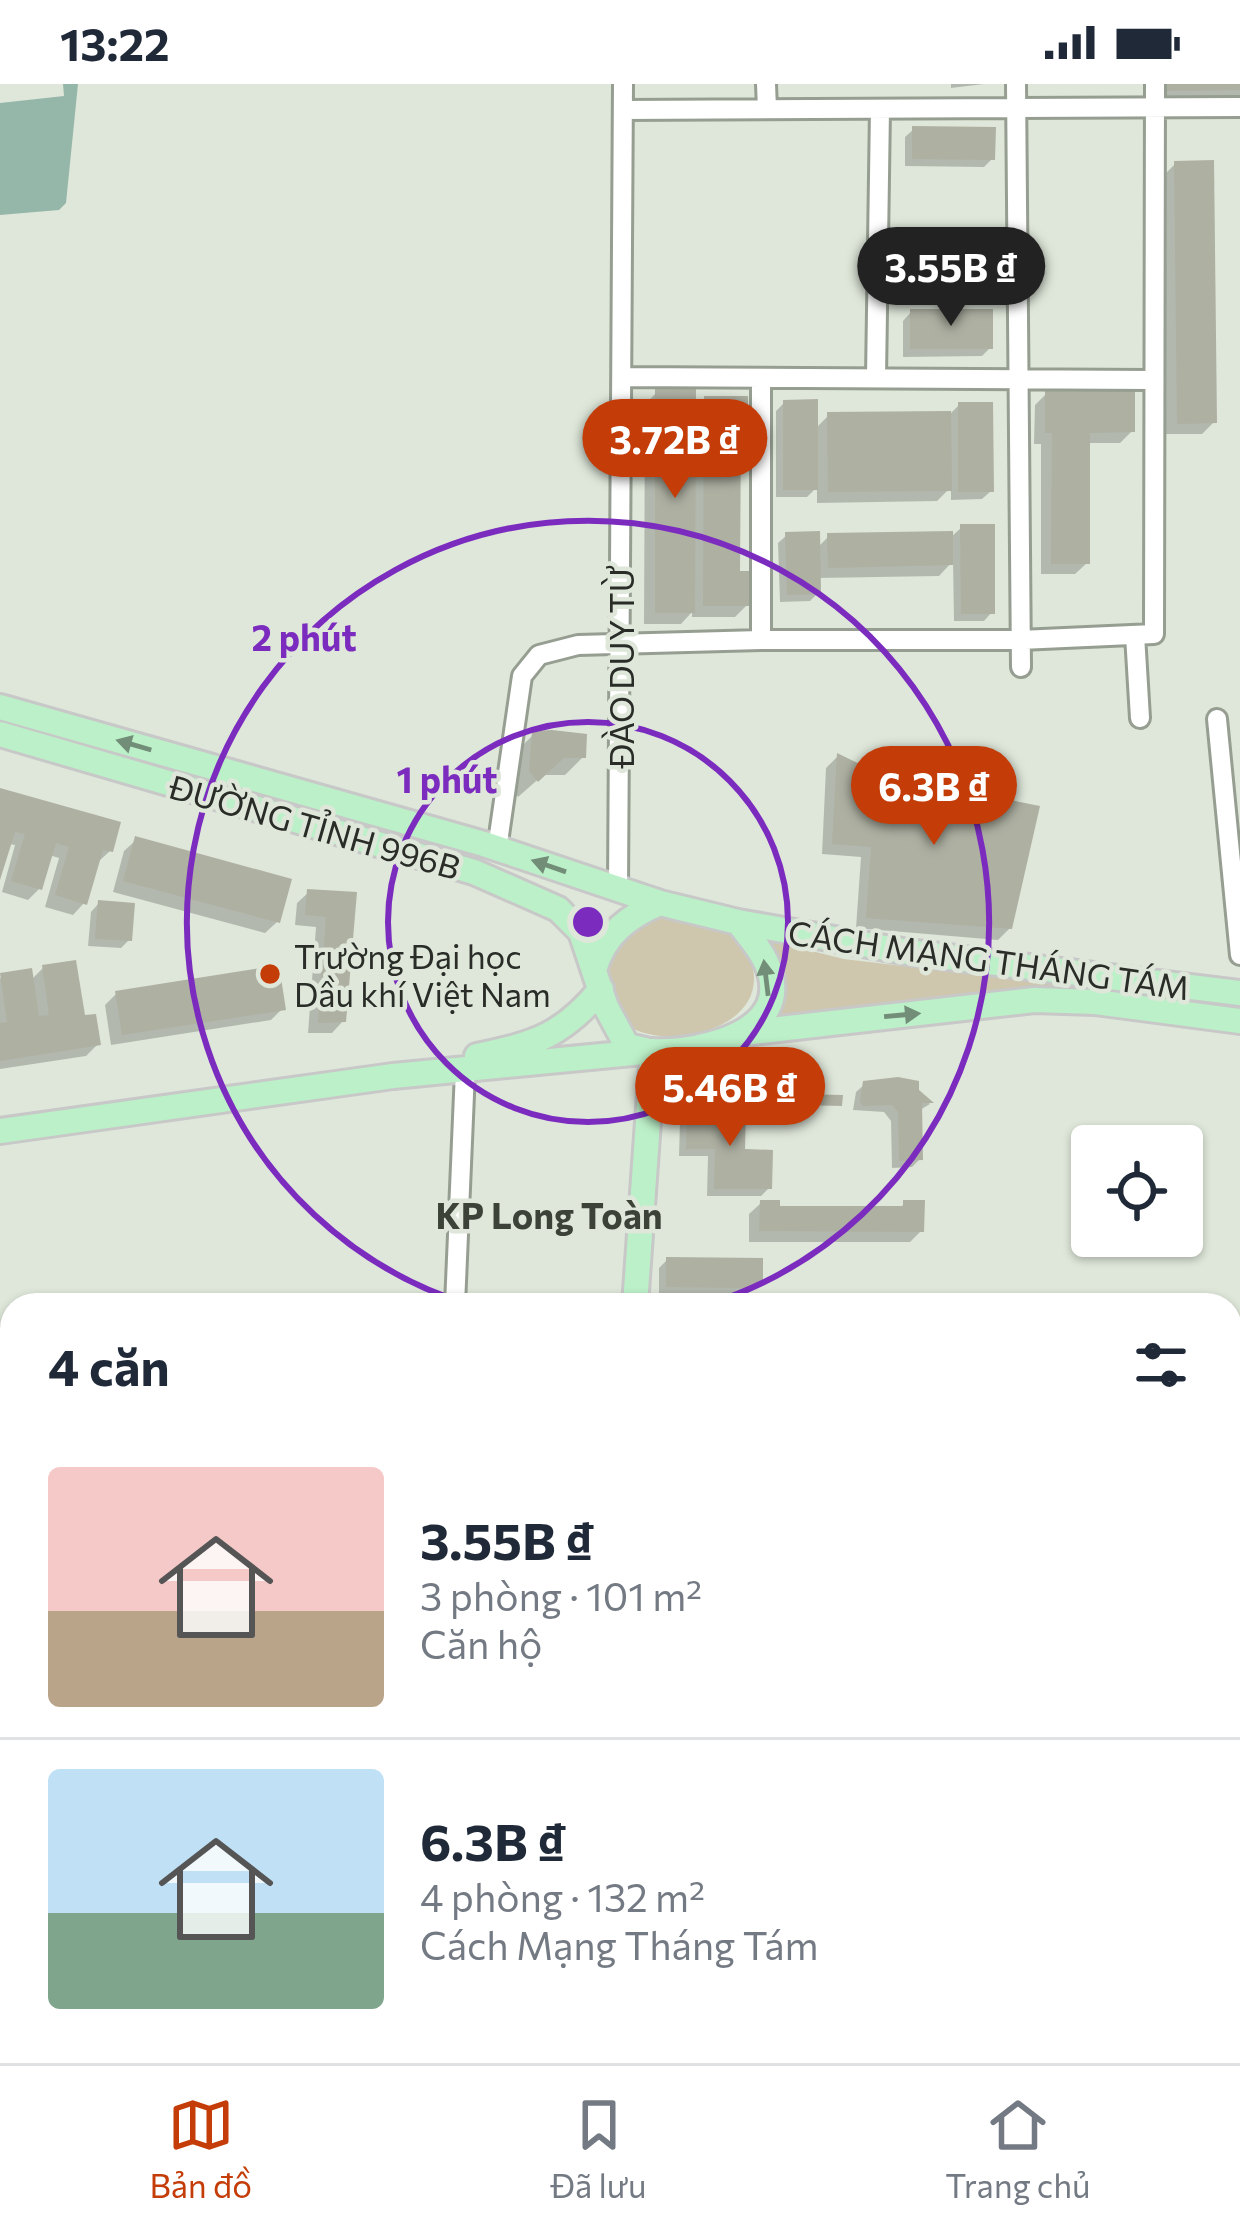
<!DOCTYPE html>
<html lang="vi">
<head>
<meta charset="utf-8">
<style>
  :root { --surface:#fff; --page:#f6f6f7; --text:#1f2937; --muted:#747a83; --line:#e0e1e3; --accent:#c43c07 }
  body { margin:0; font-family:Commissioner,sans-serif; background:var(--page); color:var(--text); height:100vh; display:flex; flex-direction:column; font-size:45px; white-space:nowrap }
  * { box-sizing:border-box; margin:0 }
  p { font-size:39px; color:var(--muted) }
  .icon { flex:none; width:66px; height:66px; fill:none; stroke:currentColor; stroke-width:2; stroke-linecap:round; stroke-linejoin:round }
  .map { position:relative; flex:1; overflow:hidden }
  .sheet { position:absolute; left:0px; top:1209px; width:1242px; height:771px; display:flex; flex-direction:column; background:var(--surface); border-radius:36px 36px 0 0; box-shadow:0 3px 9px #0004 }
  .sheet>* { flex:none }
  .buttons { position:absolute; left:1071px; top:1041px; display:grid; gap:24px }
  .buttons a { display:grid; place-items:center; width:132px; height:132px; border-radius:12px; background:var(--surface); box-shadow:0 3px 9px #0004; font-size:60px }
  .price { position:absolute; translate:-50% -102px; padding:0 27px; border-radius:42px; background:var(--accent); color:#fff; font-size:39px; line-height:78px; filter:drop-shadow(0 3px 6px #0008) }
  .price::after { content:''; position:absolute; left:50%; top:72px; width:36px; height:27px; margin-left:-18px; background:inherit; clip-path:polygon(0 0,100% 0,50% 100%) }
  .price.current { background:#222; color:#fff }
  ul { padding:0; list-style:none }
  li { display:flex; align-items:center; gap:36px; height:300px; padding:0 48px }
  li+li { border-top:3px solid var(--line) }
  li span { display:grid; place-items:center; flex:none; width:336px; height:240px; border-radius:12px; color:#555 }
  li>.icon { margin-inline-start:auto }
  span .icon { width:144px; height:144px; fill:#fffc; stroke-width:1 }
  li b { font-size:51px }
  h2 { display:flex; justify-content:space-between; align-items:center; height:144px; padding:0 48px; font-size:51px }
  .status { display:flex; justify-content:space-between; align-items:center; height:84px; padding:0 60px; background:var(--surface); direction:ltr }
  .status svg { height:33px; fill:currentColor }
  .tab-bar { display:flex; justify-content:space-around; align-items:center; height:168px; border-top:3px solid var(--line); background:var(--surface); font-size:33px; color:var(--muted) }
  .tab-bar a { display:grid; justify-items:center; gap:6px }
  .tab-bar .current { color:var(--accent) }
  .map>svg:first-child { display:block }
</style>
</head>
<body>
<div class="status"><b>13:22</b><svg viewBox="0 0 49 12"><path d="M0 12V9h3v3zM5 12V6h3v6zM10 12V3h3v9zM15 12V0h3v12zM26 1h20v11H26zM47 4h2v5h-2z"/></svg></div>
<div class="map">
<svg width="1240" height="1979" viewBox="0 0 1240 1979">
  <rect width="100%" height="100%" fill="#dfe7da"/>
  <path fill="#cec7ad" d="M659 828C677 833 716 838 731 847 739 852 748 868 751 877 772 941 679 965 636 946 625 942 611 924 606 912 601 901 605 880 605 867Z
    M767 856 844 875 1240 923V929L1105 915 765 939 774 867Z"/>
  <path fill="#95b7aa" d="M63 0H78L66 119 59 126 0 131V19L64 12Z"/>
  <path fill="#0003" d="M951 0H984L951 4Z
    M1155 0H1240V16L1155 18Z
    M914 45 992 75 984 83 905 82V53Z
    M1175 80 1214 338 1202 350H1166L1164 91Z
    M911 228 990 264 982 272 903 273V237Z
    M657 308 693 327 705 315 745 347 738 354 737 490 747 521 735 533H692V528L681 540H644L645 320Z
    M1046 310 1132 347 1120 359H1087V479L1075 490H1041V360H1034L1035 321Z
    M784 319 815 345 829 331 950 330 959 321 991 407 982 415 951 416V403L937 417 817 419V403L807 413H776V327Z
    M962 443 992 528 984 537H954L953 477 939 492 818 494V509L810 517 780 518 778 459 787 451 817 464 829 452 950 454Z
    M534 650 583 673 565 691H543L518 713 513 706 516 668Z
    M837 673 1010 844 998 856 856 844 861 773 822 770 826 684Z
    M0 707 110 767 98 778 84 819 73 831 45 823 59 774 49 771 40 804 28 816 2 808 15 761 9 760 0 789Z
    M136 756 277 838 265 849 113 808 124 767Z
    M309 808 354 811 343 937 332 949H308L316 843 295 841 297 819Z
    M99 819 129 856 121 864 88 862 91 828Z
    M43 884 98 960 86 972 0 985V894L31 896Z
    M117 909 283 924 271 936 111 961 105 921Z
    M865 1000 916 1007 930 1020 920 1026V1075L912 1083 892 1084 891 1037 884 1028 853 1026 856 1008Z
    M688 1029 742 1068 769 1104 761 1112H707L708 1072H679L680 1037Z
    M761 1119 777 1125H899L905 1119 921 1147 910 1158H749V1130Z
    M667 1176 760 1198 743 1211 659 1210V1184Z"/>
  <path fill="#aeb0a2" d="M1166 0H1240V6L1166 7Z
    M912 42 996 43 995 76 912 75Z
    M1214 76 1217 339 1177 340 1174 77Z
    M910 225H993V265H910Z
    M655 305H696L695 529H655Z
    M1135 306V348L1090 349V480H1051L1052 349H1045V307Z
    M704 312H748V348H741L740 487H750V522H703Z
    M818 315V406H783V316Z
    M958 318H993L994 408H958Z
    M951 327 952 407 828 408 827 328Z
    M960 440H995V530H961Z
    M820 447 821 510 787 511 785 448Z
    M953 447V481L828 484 827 449Z
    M552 646 587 650 586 674H564L538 698 529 687 532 647Z
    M837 669 880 690 1040 722 1012 845 866 834 871 763 832 760Z
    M0 704 121 738 113 768 103 766 87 821 55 811 69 763 56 759 42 806 11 797 25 750 15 748 0 796Z
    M135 752 292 795 280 839 123 797Z
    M307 805 357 808 346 938 318 939 326 833 305 831Z
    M98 816 135 819 132 857 95 855Z
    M76 876 85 931 96 930 101 961 0 977V939L7 938 0 889 32 884 39 932 49 931 42 881Z
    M279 881 286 926 122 951 115 907Z
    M898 993 919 997V1006L934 1019H922L923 1076 899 1077 898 1028 892 1021 863 1022 860 1018 863 997Z
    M799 1010 843 1011 842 1022 799 1021Z
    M687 1026H746L745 1065 773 1066 772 1105H714L715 1065H686Z
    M760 1116H780V1122H903V1116H925L924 1148 759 1147Z
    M666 1173 763 1174V1199H755L754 1204 666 1203Z"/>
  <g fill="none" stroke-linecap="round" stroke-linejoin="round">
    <g stroke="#969e91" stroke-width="24">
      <path id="minor" d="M766 0 767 25
        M1016 0 1021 583
        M623 26 1240 23
        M622 293 1151 296
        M876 294 880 25
        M1135 551 1140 634
        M761 556V294
        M1217 635 1240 871
        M497 765 522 592 539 571 578 561 761 556H1020L1154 550 1155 0
        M618 805 623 0
        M455 1221 465 987
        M1238 1454 1240 1351
        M0 1497 12 1505
        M1230 1878 1240 1877
        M865 1968 867 1979
        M0 1969 12 1968
        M1168 1979 1169 1968"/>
    </g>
    <g stroke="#c7c8c7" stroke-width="30">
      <path id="major" d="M0 623 484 760 660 819 738 838 908 868 1240 909
        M0 650 474 788 558 825 581 848 606 923 627 962 645 966
        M595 883C605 850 629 832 660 819
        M744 949 1034 916 1095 918 1240 937
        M477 972C534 960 563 952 601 905
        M0 1047 393 992 653 967C701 969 798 948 766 878 759 863 748 851 738 838
        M635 1221 653 967
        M599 1968 600 1979"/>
    </g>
    <use href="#minor" stroke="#fff" stroke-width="18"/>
    <use href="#major" stroke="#bcf0c8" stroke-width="24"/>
  </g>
  <defs><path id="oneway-solid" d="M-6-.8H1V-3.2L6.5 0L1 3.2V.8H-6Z" transform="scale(3)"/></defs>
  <g fill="#728e78">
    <use href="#oneway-solid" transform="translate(134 661) rotate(-164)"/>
    <use href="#oneway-solid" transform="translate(549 782) rotate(-161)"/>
    <use href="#oneway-solid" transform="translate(766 894) rotate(-97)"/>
    <use href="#oneway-solid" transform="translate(902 931) rotate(-5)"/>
  </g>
  <g fill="none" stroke="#7b2cbf" stroke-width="6">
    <circle cx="588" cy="838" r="200"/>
    <path d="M467 1220A401 401 0 1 1 709 1220"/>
  </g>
  <circle fill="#c43c07" stroke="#dfe7da" stroke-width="4.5" cx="270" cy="890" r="12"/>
  <g text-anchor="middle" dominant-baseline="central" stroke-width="9" stroke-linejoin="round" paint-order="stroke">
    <g font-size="33" fill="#292c27" stroke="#dfe7da">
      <text transform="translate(620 583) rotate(-90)">ĐÀO DUY TỪ</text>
      <text transform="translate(315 742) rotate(16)">ĐƯỜNG TỈNH 996B</text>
      <text transform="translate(989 875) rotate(8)">CÁCH MẠNG THÁNG TÁM</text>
    </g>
    <g font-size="33" fill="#292c27" stroke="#dfe7da" text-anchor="start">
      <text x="294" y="871">Trường Đại học<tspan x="294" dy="38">Dầu khí Việt Nam</tspan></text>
    </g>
    <g font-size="36" font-weight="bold" fill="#3c4237" stroke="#dfe7da">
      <text x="549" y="1130">KP Long Toàn</text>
    </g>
  </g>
  <circle cx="588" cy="838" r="18" fill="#7b2cbf" stroke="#dfe7da" stroke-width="6"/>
  <g font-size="36" text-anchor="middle" font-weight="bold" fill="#7b2cbf" stroke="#dfe7da" stroke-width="9" stroke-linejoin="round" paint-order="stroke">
    <text x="304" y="567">2 phút</text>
    <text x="447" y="709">1 phút</text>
  </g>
</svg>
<div class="buttons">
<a><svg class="icon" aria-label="locate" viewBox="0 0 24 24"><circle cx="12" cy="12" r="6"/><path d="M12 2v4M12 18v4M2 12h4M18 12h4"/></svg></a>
</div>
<b class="price current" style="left:951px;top:245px">3.55B ₫</b>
<b class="price" style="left:675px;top:417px">3.72B ₫</b>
<b class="price" style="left:934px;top:764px">6.3B ₫</b>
<b class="price" style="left:730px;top:1065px">5.46B ₫</b>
<section class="sheet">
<h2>4 căn<svg class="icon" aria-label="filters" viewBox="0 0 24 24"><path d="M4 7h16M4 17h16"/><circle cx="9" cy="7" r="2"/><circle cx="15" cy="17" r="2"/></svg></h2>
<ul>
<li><span style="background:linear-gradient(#f6c9c9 60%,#b9a48a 0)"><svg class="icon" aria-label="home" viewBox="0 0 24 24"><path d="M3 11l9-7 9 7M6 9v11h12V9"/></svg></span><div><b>3.55B ₫</b><p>3 phòng · 101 m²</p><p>Căn hộ</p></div></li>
<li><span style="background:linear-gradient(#bfe0f5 60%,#7fa58c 0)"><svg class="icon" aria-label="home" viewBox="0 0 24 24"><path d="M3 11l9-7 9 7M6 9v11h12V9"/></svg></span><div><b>6.3B ₫</b><p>4 phòng · 132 m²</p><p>Cách Mạng Tháng Tám</p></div></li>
</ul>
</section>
</div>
<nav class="tab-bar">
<a class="current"><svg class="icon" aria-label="map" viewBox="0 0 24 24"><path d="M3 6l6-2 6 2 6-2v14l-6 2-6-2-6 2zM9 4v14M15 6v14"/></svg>Bản đồ</a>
<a><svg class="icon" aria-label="saved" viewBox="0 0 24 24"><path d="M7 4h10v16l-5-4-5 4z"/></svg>Đã lưu</a>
<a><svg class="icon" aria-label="home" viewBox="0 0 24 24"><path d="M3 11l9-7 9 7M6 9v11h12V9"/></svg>Trang chủ</a>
</nav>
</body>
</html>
